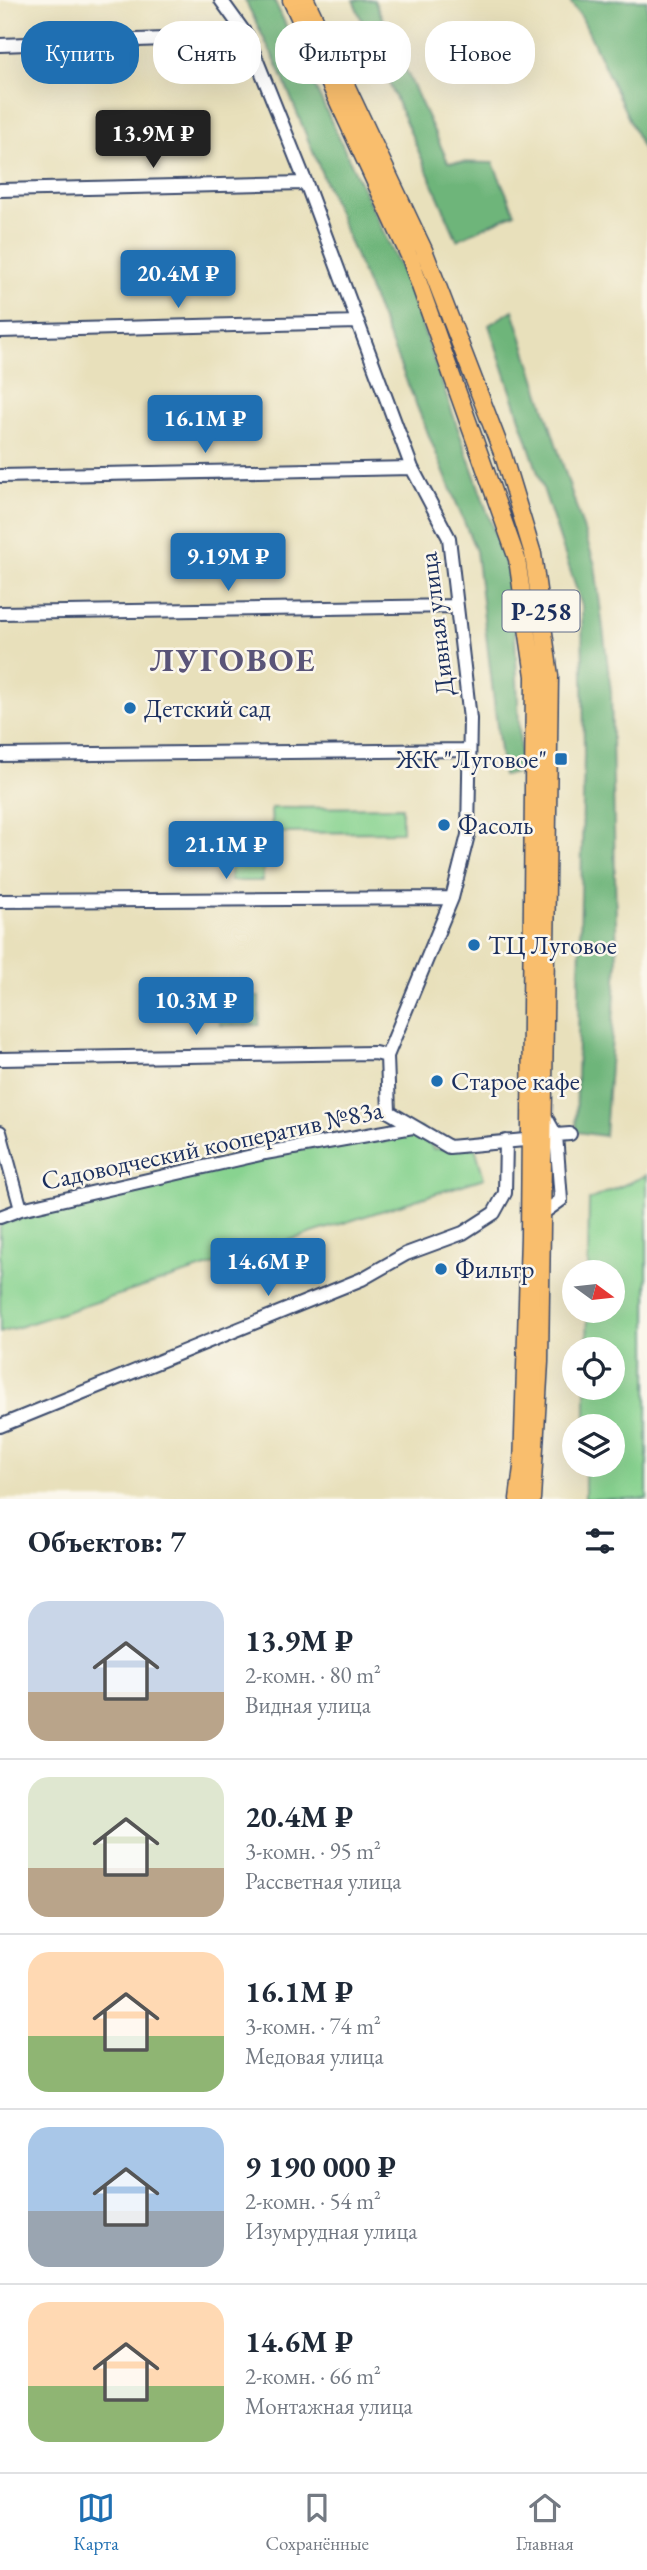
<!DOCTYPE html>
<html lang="ru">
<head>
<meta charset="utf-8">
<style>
  :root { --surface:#fff; --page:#f2f2f3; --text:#1f2937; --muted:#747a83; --line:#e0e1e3; --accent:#1f6fb2 }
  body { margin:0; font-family:"EB Garamond",serif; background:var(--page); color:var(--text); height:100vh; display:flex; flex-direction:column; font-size:26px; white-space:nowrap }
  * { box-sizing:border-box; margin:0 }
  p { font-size:23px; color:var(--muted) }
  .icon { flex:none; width:38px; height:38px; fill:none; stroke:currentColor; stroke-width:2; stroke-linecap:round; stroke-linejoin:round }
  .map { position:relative; height:1499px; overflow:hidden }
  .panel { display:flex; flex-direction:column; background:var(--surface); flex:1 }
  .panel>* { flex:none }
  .hud { position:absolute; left:21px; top:21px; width:606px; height:63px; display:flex; gap:14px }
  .needle { width:46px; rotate:105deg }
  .fabs { position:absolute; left:562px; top:1260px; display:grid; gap:14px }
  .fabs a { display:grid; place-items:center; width:63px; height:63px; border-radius:50%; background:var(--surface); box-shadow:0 7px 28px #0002; font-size:35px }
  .price { position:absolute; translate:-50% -60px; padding:0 16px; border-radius:7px; background:var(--accent); color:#fff; font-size:23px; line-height:46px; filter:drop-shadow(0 2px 4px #0008) }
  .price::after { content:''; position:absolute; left:50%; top:42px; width:21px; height:16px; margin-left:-10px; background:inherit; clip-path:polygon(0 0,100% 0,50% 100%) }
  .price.selected { background:#222; color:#fff }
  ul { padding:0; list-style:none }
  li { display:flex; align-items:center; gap:21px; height:175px; padding:0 28px }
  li+li { border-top:2px solid var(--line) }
  li span { display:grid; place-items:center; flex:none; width:196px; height:140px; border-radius:21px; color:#555 }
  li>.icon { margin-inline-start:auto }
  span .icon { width:84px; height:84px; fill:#fffc; stroke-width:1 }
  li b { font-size:30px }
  h2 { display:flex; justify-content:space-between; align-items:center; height:84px; padding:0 28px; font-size:30px }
  .chip { padding:0 24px; border-radius:28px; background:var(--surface); box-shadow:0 7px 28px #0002; font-size:24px; line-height:63px }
  .chip.selected { background:var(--accent); color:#fff }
  .tab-bar { display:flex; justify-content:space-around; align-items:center; height:98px; border-top:2px solid var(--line); background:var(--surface); font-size:19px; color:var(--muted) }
  .tab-bar a { display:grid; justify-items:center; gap:4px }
  .tab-bar .selected { color:var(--accent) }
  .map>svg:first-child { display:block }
</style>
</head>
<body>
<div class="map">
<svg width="647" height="1499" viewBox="0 0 647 1499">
  <rect width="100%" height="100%" fill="#fbf7ec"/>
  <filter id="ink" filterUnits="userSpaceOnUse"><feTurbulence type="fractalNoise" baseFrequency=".0143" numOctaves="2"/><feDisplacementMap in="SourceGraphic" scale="14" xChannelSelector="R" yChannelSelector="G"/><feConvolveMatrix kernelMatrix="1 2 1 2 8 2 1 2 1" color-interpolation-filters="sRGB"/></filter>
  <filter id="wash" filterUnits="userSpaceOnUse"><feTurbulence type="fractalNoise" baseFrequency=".00686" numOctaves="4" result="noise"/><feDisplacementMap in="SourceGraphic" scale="28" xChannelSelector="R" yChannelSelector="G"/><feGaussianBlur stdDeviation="1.57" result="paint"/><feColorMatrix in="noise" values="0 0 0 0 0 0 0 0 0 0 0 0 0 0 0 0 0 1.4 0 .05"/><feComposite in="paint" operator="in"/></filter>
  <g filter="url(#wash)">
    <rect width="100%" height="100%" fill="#e8e0bb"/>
    <path fill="#88d390" stroke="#528177" stroke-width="2" d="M402 807V832L272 833 271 808Z
      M230 830H263V881H230Z
      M220 997H259V1025H220Z
      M421 1128 433 1149 475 1147 484 1178 0 1333V1224L111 1192 264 1156Z
      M647 1175V1499H585V1465H612V1426H586V1388H612V1349H587L588 1311H612V1272H588L589 1200Z"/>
    <path fill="#6eb57a" stroke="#44726c" stroke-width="2" d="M245 0H274L405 278 513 585 521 772 503 776 476 551 280 71Z
      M353 0H374L448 162 493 163 515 213 457 240Z
      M569 0H647V158L582 18Z
      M513 310 595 565 611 691 617 966 605 1136 576 1132 584 753 582 606 489 325Z"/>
  </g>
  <g filter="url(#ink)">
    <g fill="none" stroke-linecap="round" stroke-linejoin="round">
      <g stroke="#3a4a6c" stroke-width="16">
        <path id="minor" d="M221 0 247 36 306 183 412 468 449 538 470 719 468 835 452 898 387 1056 389 1112 449 1147 536 1139
          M0 45 247 36
          M0 190 306 183
          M0 331 358 322
          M0 476 412 468
          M0 613 457 606
          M0 755 469 750
          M0 901 452 898
          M0 1059 375 1053 387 1056
          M0 1132 21 1209 0 1217
          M556 1135 570 1134
          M21 1209 265 1153 413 1127
          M543 1213 561 1200 556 1135 544 1114
          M0 1426 362 1279 406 1254 463 1233 494 1213 505 1193 506 1141"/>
      </g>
      <g stroke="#3a4a6c" stroke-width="19">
        <path id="major" d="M291 0 410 258 517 559 534 676 529 1236 522 1467 518 1499
          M306 0 424 250 503 455 533 554 550 676 540 1362 532 1499"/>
      </g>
      <use href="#minor" stroke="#fff" stroke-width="12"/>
      <use href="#major" stroke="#f9be6d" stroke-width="16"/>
    </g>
  </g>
  <g fill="#1f6fb2" stroke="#fbf7ec" stroke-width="2.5">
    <circle cx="130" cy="708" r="7"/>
    <rect x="554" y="752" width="14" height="14" rx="3.5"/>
    <circle cx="444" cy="825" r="7"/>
    <circle cx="474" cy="945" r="7"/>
    <circle cx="437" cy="1081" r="7"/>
    <circle cx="441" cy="1269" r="7"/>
  </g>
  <g text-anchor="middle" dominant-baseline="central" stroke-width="5" stroke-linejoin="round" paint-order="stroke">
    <rect fill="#fbf7ec" stroke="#5e6b89" stroke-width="2" x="502.5" y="590.5" width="77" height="41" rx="5"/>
    <g font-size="24" font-weight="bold" fill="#1b2f5e">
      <text x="541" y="611">Р-258</text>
    </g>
    <g font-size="26" fill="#1b2f5e" stroke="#fbf7ec">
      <text transform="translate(436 624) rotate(-97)">Дивная улица</text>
      <text transform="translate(212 1145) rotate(-12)">Садоводческий кооператив №83а</text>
    </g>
    <g font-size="26" fill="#1b2f5e" stroke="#fbf7ec" text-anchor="start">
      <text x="144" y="708">Детский сад</text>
      <text x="547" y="759" text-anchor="end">ЖК "Луговое"</text>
      <text x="458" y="825">Фасоль</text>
      <text x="488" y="945">ТЦ Луговое</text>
      <text x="451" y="1081">Старое кафе</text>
      <text x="455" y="1269">Фильтр</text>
    </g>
    <g font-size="33" font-weight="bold" letter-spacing="2" fill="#595478" stroke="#fbf7ec">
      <text x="233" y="659">ЛУГОВОЕ</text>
    </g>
  </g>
</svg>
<div class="fabs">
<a><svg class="needle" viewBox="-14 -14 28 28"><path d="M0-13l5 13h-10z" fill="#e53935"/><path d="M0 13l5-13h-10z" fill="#747a83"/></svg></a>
<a><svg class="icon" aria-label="locate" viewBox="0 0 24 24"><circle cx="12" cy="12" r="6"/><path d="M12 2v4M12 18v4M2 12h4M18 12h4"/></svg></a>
<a><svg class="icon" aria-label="layers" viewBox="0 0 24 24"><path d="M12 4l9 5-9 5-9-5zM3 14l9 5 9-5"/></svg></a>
</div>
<b class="price selected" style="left:153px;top:170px">13.9M ₽</b>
<b class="price" style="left:178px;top:310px">20.4M ₽</b>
<b class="price" style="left:205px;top:455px">16.1M ₽</b>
<b class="price" style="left:228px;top:593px">9.19M ₽</b>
<b class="price" style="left:226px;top:881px">21.1M ₽</b>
<b class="price" style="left:196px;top:1037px">10.3M ₽</b>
<b class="price" style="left:268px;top:1298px">14.6M ₽</b>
<div class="hud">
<a class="chip selected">Купить</a>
<a class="chip">Снять</a>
<a class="chip">Фильтры</a>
<a class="chip">Новое</a>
</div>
</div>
<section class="panel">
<h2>Объектов: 7<svg class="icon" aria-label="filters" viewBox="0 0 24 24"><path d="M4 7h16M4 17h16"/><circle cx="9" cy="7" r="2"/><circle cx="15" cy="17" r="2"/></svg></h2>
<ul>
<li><span style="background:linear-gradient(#c9d6e8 65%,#b9a48a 0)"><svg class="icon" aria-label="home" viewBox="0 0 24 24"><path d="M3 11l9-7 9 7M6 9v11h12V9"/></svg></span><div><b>13.9M ₽</b><p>2-комн. · 80 m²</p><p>Видная улица</p></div></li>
<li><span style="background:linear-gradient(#dfe7d0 65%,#b9a48a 0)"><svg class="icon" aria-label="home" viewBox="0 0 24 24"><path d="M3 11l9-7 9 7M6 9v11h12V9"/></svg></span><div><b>20.4M ₽</b><p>3-комн. · 95 m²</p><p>Рассветная улица</p></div></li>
<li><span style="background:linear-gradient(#ffd9b3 60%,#8fb573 0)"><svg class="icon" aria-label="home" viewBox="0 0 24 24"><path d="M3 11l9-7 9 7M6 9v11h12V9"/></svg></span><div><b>16.1M ₽</b><p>3-комн. · 74 m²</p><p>Медовая улица</p></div></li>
<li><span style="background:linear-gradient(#a9c7e8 60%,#9aa5b1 0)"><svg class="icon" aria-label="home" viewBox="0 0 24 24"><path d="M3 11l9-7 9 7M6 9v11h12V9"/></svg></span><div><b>9 190 000 ₽</b><p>2-комн. · 54 m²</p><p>Изумрудная улица</p></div></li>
<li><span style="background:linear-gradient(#ffd9b3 60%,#8fb573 0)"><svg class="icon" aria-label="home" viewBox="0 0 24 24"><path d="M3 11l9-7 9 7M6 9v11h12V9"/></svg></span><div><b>14.6M ₽</b><p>2-комн. · 66 m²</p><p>Монтажная улица</p></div></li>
</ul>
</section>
<nav class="tab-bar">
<a class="selected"><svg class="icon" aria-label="map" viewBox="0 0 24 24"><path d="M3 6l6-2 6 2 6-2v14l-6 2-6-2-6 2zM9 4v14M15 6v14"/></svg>Карта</a>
<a><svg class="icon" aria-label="saved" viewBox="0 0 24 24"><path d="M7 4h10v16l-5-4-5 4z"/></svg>Сохранённые</a>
<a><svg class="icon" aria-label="home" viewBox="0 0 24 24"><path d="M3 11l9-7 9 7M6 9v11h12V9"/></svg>Главная</a>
</nav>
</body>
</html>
